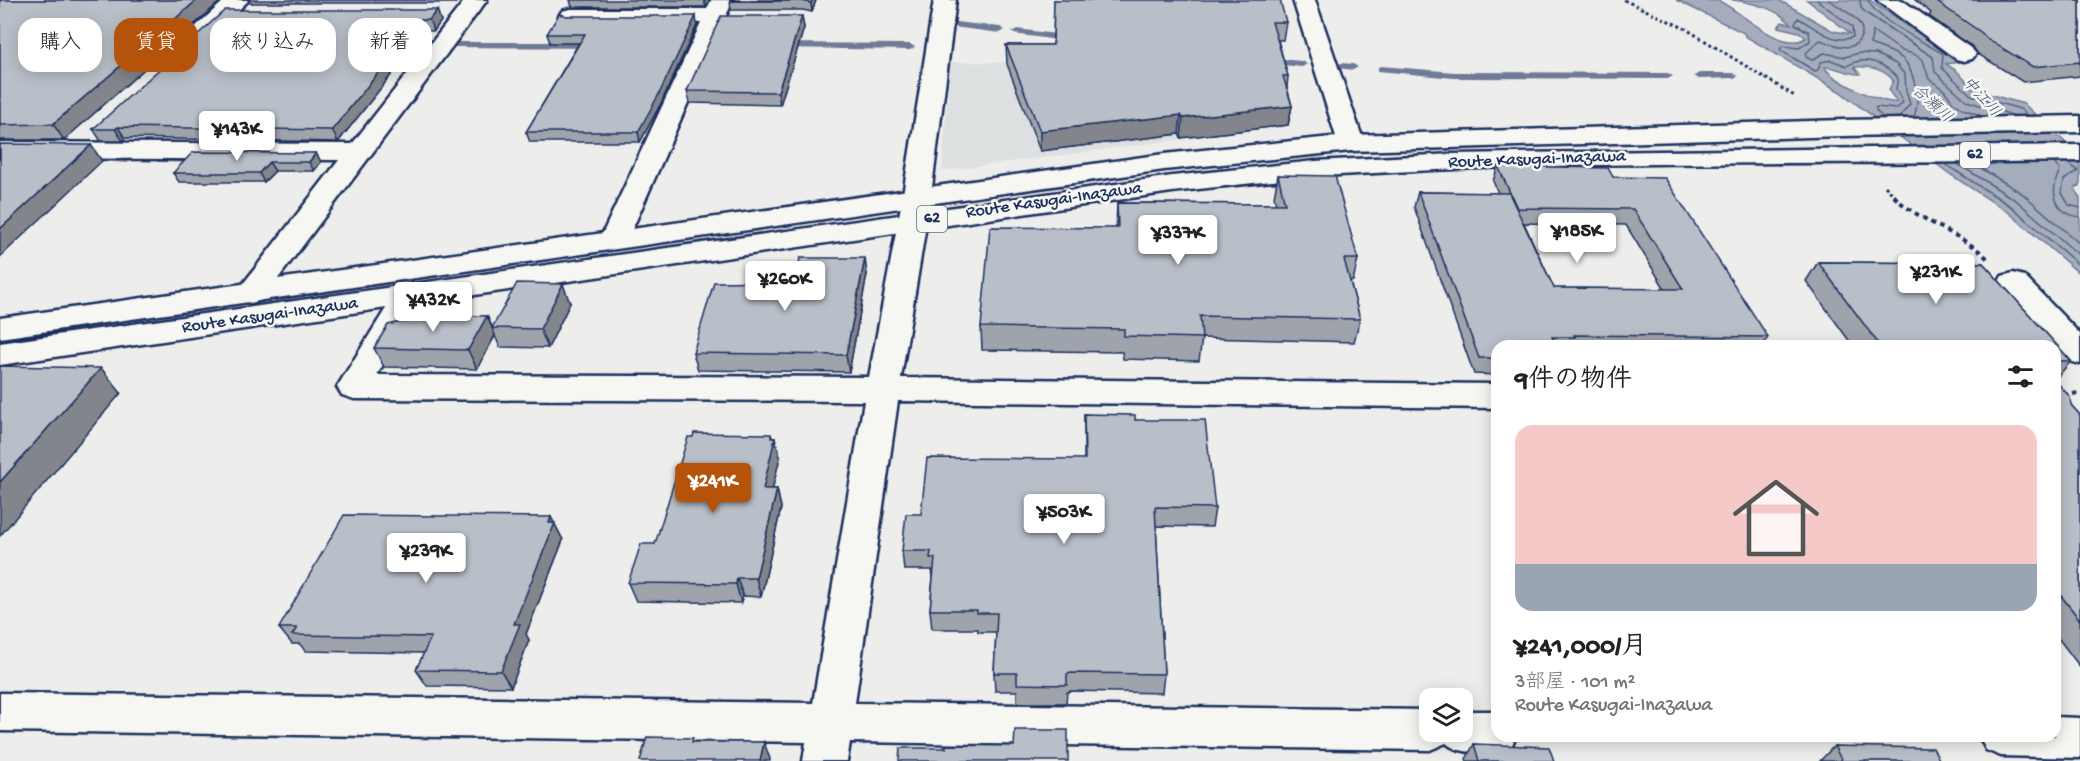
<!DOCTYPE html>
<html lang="ja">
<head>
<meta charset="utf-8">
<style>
  :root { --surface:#fff; --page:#f6f6f6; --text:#222; --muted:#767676; --line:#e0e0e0; --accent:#b45309 }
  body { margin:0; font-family:"Gochi Hand","Klee One",sans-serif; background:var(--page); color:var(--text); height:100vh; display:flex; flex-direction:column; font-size:22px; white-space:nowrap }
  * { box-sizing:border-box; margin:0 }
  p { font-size:20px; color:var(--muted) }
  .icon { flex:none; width:33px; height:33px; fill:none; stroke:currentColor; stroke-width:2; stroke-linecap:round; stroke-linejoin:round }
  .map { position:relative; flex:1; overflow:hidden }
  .side { position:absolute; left:1491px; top:340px; width:570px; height:402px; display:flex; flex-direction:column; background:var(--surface); border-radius:18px; box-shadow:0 3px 15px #0003 }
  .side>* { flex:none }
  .guide { position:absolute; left:18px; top:18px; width:570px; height:54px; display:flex; gap:12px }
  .tools { position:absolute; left:1419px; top:688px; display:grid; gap:12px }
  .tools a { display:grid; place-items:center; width:54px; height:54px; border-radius:12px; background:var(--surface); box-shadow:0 3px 15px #0003; font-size:30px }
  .price { position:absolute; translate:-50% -51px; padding:0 14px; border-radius:6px; background:#fff; color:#222; font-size:20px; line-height:39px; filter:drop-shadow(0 2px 3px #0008) }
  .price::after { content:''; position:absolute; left:50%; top:36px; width:18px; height:14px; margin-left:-9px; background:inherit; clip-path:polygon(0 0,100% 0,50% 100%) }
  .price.current { background:var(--accent); color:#fff }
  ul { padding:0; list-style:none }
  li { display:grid; align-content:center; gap:12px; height:318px; padding:0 24px }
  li+li { border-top:2px solid var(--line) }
  li span { display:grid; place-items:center; height:186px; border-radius:18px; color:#555 }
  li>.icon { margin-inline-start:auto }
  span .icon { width:108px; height:108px; fill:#fffc; stroke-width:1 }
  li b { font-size:26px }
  h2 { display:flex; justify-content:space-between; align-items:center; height:72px; padding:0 24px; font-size:26px }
  .chip { padding:0 21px; border-radius:18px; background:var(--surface); box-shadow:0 3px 15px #0003; font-size:21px; line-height:54px }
  .chip.current { background:var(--accent); color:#fff }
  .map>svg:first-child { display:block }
</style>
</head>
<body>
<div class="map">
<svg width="2080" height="761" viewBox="0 0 2080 761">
  <rect width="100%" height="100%" fill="#edeeec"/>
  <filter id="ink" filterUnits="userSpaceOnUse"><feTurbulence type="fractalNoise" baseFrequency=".0167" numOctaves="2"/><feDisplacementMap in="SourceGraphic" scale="12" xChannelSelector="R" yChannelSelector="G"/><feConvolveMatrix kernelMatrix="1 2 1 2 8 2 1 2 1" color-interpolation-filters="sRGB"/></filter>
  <g filter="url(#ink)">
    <path fill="#dde0e1" d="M1215 60 1229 133 942 171 950 62 1096 63Z"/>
    <path fill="#a5acbc" stroke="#6e7a96" stroke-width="1.5" fill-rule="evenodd" d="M1676 0C1685 0 1711 0 1719 1 1741 11 1780 53 1806 38L1799 32 1778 27 1782 22 1791 24C1778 9 1752 2 1732 0H1779L1833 31 1851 34 1807 0H1870L1914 31H1921L1960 59 1959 62 1946 64 1957 71 1974 90 2024 104 2080 156V186L2074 188 2080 198V274L2008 212 1951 175 1839 91 1745 36 1744 33ZM1825 67C1837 66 1847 75 1860 74L1854 67C1868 66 1883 68 1893 80L1889 91 1897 102C1883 105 1829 79 1825 67Z"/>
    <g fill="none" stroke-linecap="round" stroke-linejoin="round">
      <path stroke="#526184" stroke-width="1.5" d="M1817 0 1852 27 1853 37C1833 45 1815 27 1798 18L1795 24 1809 32 1810 41 1799 48 1782 46 1780 50 1815 71 1818 70 1821 62 1831 60 1847 66C1865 55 1885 63 1898 78L1896 89 1903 103 1896 109 1876 107V111L1884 118
        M1829 0C1839 7 1852 13 1859 23 1862 27 1863 32 1861 36 1855 55 1833 44 1820 40L1806 53V57L1812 60 1824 53 1845 57 1859 53 1876 54 1896 64 1905 75 1906 91 1910 104 1899 118
        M1860 0 1861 8 1866 13 1933 57 1935 72 1967 101 2015 116
        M1868 0C1876 21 1924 41 1943 54L1942 68 1971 95 2020 109 2027 115
        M1914 117C1918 104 1918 98 1915 85 1908 54 1897 54 1870 44L1873 31 1902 51 1914 54 1923 60 1929 79 1944 90 1952 101 1963 109 1982 116
        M2054 163 2060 170C2049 192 2054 213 2080 217
        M2067 163 2078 171 2064 180 2062 193 2069 205 2080 208
        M1945 164 2012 207 2080 266
        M1958 164 2017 201 2080 256
        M1974 164 2023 194 2080 244"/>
      <path fill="#6e7a96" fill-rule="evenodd" d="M956 22 1000 27 1005 30 1000 33 953 27V23Z
        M1017 29 1072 36 1077 39 1072 42 1014 34 1012 32Z
        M450 42H595L600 45 595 48 453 47 450 46Z
        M780 43 910 44 915 47 910 50 777 48V44Z
        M1267 58 1302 61 1307 64 1302 67 1264 63V59Z
        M1341 63 1353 64 1358 67 1353 70 1338 68 1336 66Z
        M1381 66 1454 72 1668 73 1673 76 1668 79 1454 78 1378 71V67Z
        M1733 73 1738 76 1736 78 1699 79 1694 76 1699 73Z
        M105 156 127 157 132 160 127 163 101 161 100 159Z
        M161 157H204L209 160 204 163 157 162V158Z"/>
      <g stroke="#1b2f5e" stroke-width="5">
        <path id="minor" d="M225 0H249L201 46 193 48 185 46 182 41 185 36Z
          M465 0H487L262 300 251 303 240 300 236 293 339 160 0 158V142L352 144Z
          M711 0H733L628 239 624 245 614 248 604 245 600 239 701 23H570L562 21 559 16 562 11 570 9H707Z
          M934 0H956L931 195 901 378 1497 384V408L898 401 855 703 1430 710V732H1462V711H1497V736H1516L1512 745C1494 752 1462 757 1446 743L1430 750 850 742 847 761H803L806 742 0 731V693L813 703 864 401 354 399 342 395 337 387 398 289 409 286 420 289 424 296 377 375 869 377 903 195Z
          M1293 0H1315L1364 143 1360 149 1351 151 1342 149 1338 143Z
          M1877 0H1902L1972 49 1976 54 1972 59 1964 61 1956 59Z
          M2013 273 2024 276 2080 334V364L2069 361 2002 290 1998 283 2002 276Z
          M2055 717 2080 718V758L2001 756 1986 750 1979 736H2055Z"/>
      </g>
      <g stroke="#1b2f5e" stroke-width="5">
        <path id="major" d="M2080 116V132L1842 136 1351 151 1164 170 0 338V318L1164 154 1351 135 1842 120Z
          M2080 145V161C1834 165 1586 159 1340 175 1284 179 1228 186 1172 192L0 365V343L1172 176 1315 161 1453 154Z"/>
      </g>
      <path stroke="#1b2f5e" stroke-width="3" stroke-dasharray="3 3" stroke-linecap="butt" d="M1624 0 1686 29 1796 97
        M1885 186 1896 197"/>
      <path stroke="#1b2f5e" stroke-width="4" stroke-dasharray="4.5 4.5" stroke-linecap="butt" d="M1894 196C1920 223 1961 232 1988 259
        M2064 395 2080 393"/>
      <use href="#minor" fill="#f6f6f2" fill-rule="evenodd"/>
      <use href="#major" fill="#f6f6f2" fill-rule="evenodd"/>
    </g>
    <path fill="#9fa4ac" stroke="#1b2f5e" stroke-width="1.5" fill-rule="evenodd" d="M0 0H222L64 140H0Z
      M248 0H458L456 3H250Z
      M570 0H710L706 7H572Z
      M816 0 812 12 803 10H731L730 1Z
      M1054 0 1286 22 1283 40H1278L1288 76 1287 87 1292 106 1288 125 1181 138 1179 134 1040 151 1007 64 1006 45H1053Z
      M1915 0H2080V76L2023 82 1978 54 1973 47 1929 16 1931 13Z
      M437 10 441 21 434 31H426L338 142 125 138 123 141H101L93 129Z
      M567 16 697 25 661 103 640 142H530L526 132 579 43H550L547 34Z
      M802 16 804 28 780 105 690 103 687 91Z
      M316 153 321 162 314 171H275L264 182H179L173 173Z
      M1498 166 1613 177 1768 337 1763 346H1497V375L1474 374 1414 207 1418 192 1498 193 1493 181ZM1524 223 1626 225 1665 289 1554 288Z
      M1278 175 1358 259 1353 281H1350L1360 319 1354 342 1202 338 1199 361 1123 359 1122 352 982 350 981 327 1116 228 1117 203 1276 204 1274 197Z
      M1818 262 1983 263 2071 361 2055 380V346H1853L1806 281Z
      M867 274 849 372 698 370 693 353 796 281Z
      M570 303 548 348 500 347 495 336 477 369 384 367 374 348 487 316 493 328Z
      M2055 380 2071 405 2080 415V667L2055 634Z
      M1084 414 1135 420 1215 508 1212 527 1156 526 1164 674 1162 693 1071 691 1067 692 1066 703H1017V691H995L994 673 996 632H978V629H932L930 610 933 577 932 570H904L902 551 921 514 1084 459Z
      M772 438H775L780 457 772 489H777L781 508 761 597 743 596 741 603 636 601 628 583 655 544Z
      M551 517 563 540 526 634 529 640 511 687 427 686 416 670 424 653 305 651 300 644H292L279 628Z
      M1474 744 1554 761H1467L1466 759Z
      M1834 746 1940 761H1820Z"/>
    <path fill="#82868c" stroke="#1b2f5e" stroke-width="1.5" d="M197 0H222L64 140 53 124Z
      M704 0H710L706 7Z
      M812 0H816L812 12 811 3Z
      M437 10 441 21 434 31 429 20Z
      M696 16 697 25 661 103 640 142 638 132Z
      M802 16 804 28 780 105 778 92Z
      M421 20 426 31 338 142 332 130Z
      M1292 106 1288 125 1181 138 1183 118Z
      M1181 115 1179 134 1040 151V131Z
      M118 127 125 138 123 141 115 129Z
      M91 145 102 161 0 257V229Z
      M316 153 321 162 314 171 309 162Z
      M269 162 275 171 264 182 259 173Z
      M865 258 867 274 849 372 846 355Z
      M563 284 570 303 548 348 540 329Z
      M487 316 495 335 477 369 468 350Z
      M101 368 121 393 0 536V482Z
      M771 434 774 444 775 438 780 457 768 508 763 489Z
      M777 489 781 508 761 597 756 578Z
      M551 517 563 540 526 634 529 640 511 687 501 671 514 624Z
      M737 578 743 596 741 603 736 584Z
      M764 742 770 759V761H760Z"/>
    <path fill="#b9bfc8" stroke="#1b2f5e" stroke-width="1.5" d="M0 0H197L53 124 0 125Z
      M730 0H812L811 3 802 1H730Z
      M1054 0H1280L1286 22H1272L1288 76H1283L1292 106 1183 118 1181 115 1040 131 1006 45H1053Z
      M1941 0H2080V62L2033 67 1987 39 1982 33 1937 2H1943Z
      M225 10H437L429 20H421L332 130 118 127 115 129H93Z
      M559 14 567 16H696L659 94 638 132H526L585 34H547Z
      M721 16H802L778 92 687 91Z
      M0 144 91 145 0 229Z
      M193 152 316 153 309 162H269L259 173H173Z
      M1498 166 1608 168 1613 177 1665 178 1768 337 1574 335 1575 337H1552L1557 346H1497V358H1479L1418 192 1509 193 1554 288 1683 289 1633 209 1517 208Z
      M1278 175 1335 176 1358 259H1344L1360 319 1200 316 1202 338 1124 336V329L981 327 990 227 1118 228 1117 203 1285 204Z
      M800 258H865L846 355 693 353 714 282 796 281Z
      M1818 262 1983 263 2071 361H2055V346H1880Z
      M517 283 563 284 540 329 492 328Z
      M432 315 487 316 468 350 374 348 388 325Z
      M0 366 101 368 0 482Z
      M2055 380 2070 397 2071 405 2080 415V620L2055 588Z
      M1084 414 1135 415V420H1205L1215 508 1155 507 1164 674 1071 673 1067 674V685L1017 684V673H994L997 613H977V610H930L935 558H930L931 551H902L906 514H921L927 458 1085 459Z
      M694 433 771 434V438H775L763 489H777L756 578H737L736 584 628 583 641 544H655L688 437H693Z
      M344 515 551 517 549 523H555L514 624H520L501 671 416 670 431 637 292 635 297 628H279Z
      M1015 730H1068V761H899L900 748H946V745L1014 746Z
      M647 737 693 738 692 742H764L760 761H640Z
      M1474 744 1549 747 1554 761H1479Z
      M1834 746 1933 748 1940 761H1842Z"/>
  </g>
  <g text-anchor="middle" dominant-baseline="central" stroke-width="5" stroke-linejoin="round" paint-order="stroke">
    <g font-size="16" font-style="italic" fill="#44547a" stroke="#f6f6f2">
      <text transform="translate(1980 98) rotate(48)">中江川</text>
      <text transform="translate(1931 105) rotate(42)">合瀬川</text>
    </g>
    <g fill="#f6f6f2" stroke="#5d6b8a" stroke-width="1.5">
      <rect x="1960" y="142" width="30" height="26" rx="4.5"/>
      <rect x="917" y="206" width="30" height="26" rx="4.5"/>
    </g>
    <g font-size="16" font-weight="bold" fill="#1b2f5e">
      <text x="1975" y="155">62</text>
      <text x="932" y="219">62</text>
    </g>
    <g font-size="18" fill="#1b2f5e" stroke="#f6f6f2">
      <text transform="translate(1537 160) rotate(-2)">Route Kasugai-Inazawa</text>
      <text transform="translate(1054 201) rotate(-8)">Route Kasugai-Inazawa</text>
      <text transform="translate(270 316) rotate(-8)">Route Kasugai-Inazawa</text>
    </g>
  </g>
</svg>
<div class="tools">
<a><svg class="icon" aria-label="layers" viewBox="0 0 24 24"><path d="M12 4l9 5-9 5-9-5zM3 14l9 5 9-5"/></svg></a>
</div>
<b class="price" style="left:237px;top:162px">¥143K</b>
<b class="price" style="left:1577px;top:264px">¥185K</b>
<b class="price" style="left:1178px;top:266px">¥337K</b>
<b class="price" style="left:1936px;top:305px">¥231K</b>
<b class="price" style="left:785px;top:312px">¥260K</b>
<b class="price" style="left:433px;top:333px">¥432K</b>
<b class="price current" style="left:713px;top:514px">¥241K</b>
<b class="price" style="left:1064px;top:545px">¥503K</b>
<b class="price" style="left:426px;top:584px">¥239K</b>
<div class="guide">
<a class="chip">購入</a>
<a class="chip current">賃貸</a>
<a class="chip">絞り込み</a>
<a class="chip">新着</a>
</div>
<section class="side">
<h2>9件の物件<svg class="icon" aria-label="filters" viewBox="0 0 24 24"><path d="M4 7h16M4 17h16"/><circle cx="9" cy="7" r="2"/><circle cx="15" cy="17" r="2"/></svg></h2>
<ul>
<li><span style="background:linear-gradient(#f6c9c9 75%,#9aa5b1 0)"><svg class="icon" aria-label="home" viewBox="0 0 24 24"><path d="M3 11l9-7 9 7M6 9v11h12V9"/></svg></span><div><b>¥241,000/月</b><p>3部屋 · 101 m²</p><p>Route Kasugai-Inazawa</p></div></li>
</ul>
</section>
</div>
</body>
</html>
